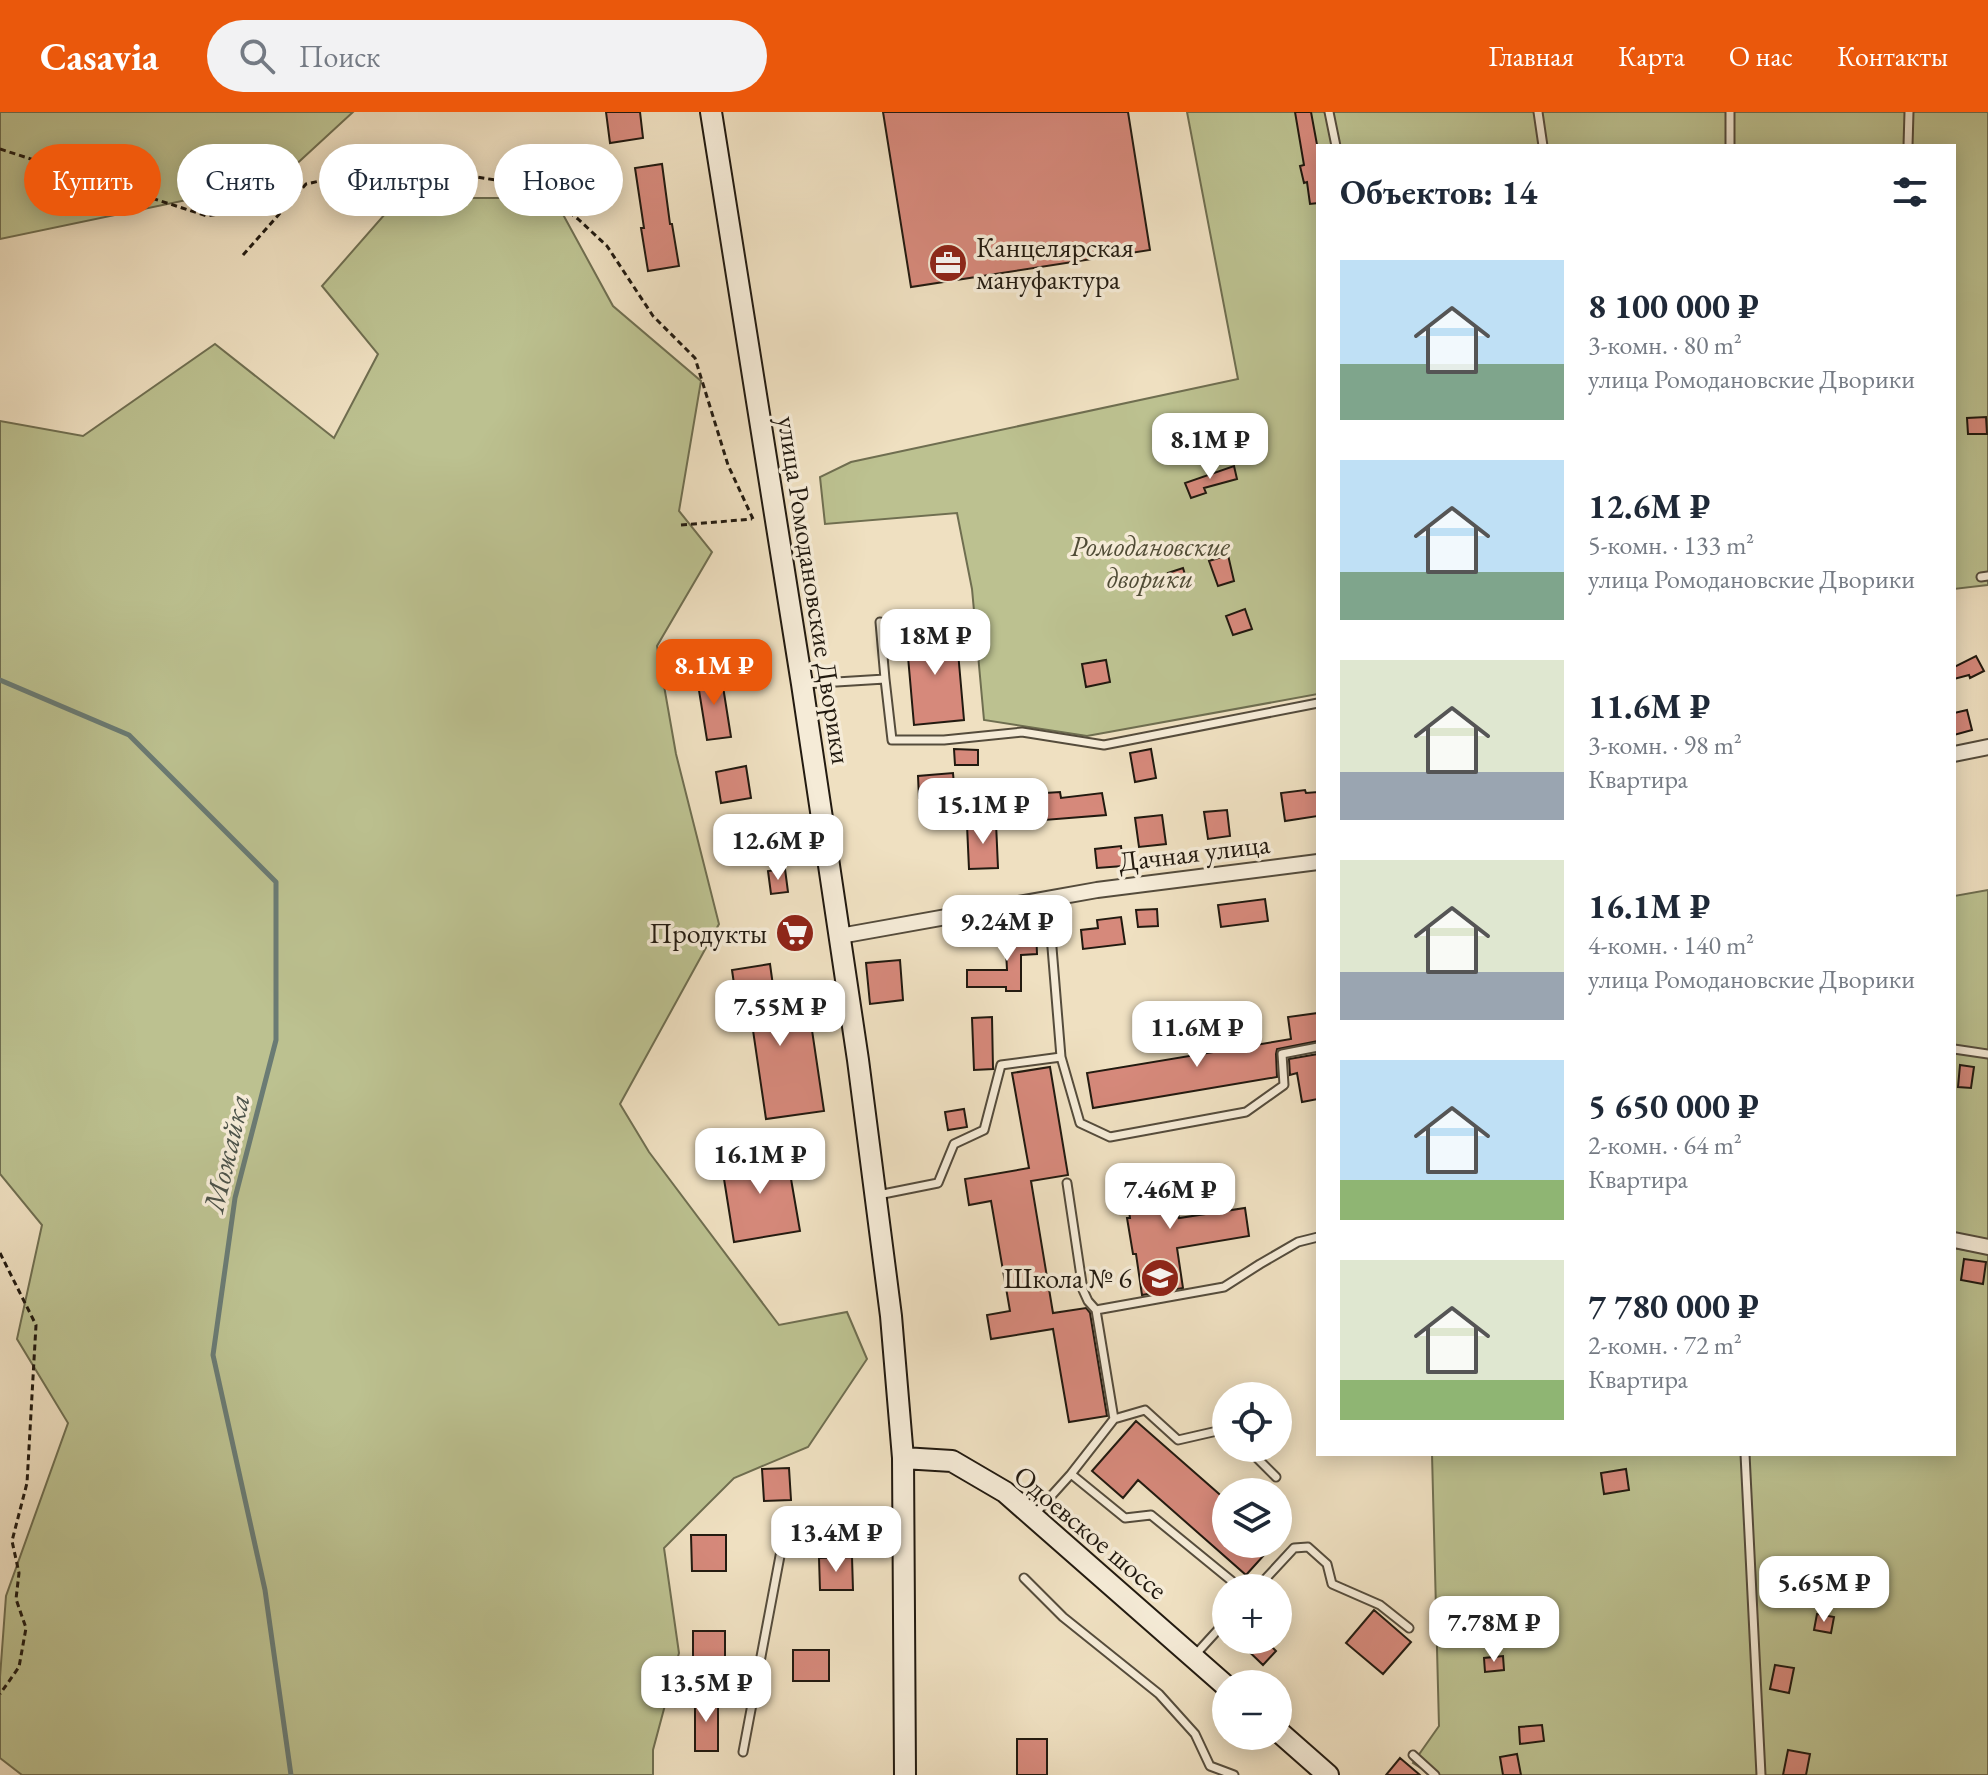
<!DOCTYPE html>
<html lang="ru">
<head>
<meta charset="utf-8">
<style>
  :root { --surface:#fff; --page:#f2f2f3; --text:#1f2937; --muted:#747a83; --accent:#ea580c }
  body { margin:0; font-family:"EB Garamond",serif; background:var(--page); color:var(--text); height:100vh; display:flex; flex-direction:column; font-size:30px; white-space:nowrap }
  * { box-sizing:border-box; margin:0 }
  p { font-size:26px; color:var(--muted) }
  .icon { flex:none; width:44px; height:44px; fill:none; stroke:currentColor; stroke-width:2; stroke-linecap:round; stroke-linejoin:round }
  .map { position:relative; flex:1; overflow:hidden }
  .details { position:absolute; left:1316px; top:32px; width:640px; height:1312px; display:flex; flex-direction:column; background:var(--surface); border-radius:0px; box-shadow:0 4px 20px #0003 }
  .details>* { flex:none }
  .guide { position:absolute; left:24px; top:32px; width:760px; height:72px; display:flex; gap:16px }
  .fabs { position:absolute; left:1212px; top:1270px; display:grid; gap:16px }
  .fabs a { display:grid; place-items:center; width:80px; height:80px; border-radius:50%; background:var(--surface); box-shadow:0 4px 20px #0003; font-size:40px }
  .price { position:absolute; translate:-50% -68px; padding:0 18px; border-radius:16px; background:#fff; color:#222; font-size:26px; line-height:52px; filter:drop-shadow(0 2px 4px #0008) }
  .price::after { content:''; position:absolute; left:50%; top:48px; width:24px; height:18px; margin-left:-12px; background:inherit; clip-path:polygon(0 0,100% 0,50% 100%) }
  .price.current { background:var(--accent); color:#fff }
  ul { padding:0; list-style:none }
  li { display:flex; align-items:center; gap:24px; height:200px; padding:0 24px }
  li span { display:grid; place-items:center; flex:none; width:224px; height:160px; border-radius:0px; color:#555 }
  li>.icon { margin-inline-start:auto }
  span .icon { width:96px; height:96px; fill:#fffc; stroke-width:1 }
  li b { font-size:34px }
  h2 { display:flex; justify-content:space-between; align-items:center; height:96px; padding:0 24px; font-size:34px }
  .tag { padding:0 28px; border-radius:36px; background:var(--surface); box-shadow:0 4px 20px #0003; font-size:28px; line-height:72px }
  .tag.current { background:var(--accent); color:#fff }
  header { display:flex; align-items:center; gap:48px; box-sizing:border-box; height:112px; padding:0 40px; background:var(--accent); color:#fff }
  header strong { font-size:38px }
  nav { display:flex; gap:44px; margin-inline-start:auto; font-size:28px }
  .search { width:560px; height:72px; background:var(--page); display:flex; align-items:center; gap:20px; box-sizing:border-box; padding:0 28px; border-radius:44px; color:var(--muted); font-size:30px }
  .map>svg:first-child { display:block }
</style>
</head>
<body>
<header>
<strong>Casavia</strong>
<div class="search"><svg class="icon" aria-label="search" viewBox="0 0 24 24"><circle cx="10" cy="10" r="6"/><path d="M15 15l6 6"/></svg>Поиск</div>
<nav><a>Главная</a><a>Карта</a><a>О нас</a><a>Контакты</a></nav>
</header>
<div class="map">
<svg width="1988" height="1663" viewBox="0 0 1988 1663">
  <rect width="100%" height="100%" fill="#efe0c1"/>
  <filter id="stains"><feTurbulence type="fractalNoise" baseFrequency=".0025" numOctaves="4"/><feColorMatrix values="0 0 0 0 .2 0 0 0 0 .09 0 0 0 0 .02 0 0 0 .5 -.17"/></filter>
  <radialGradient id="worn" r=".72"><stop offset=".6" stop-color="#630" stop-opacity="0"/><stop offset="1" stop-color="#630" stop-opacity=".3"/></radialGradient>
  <path fill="#bcc190" stroke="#6f6e50" stroke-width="2" d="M0 0H353L278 69 0 127Z
    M1187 0H1988V473L1954 477V34H1318V582L1087 624 984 608 972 477 957 401 825 412 820 365 851 350 1238 267Z
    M399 86H554L613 194 701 269 679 399 712 440 657 534 676 642 719 812 620 992 649 1040 779 1213 847 1200 867 1247 808 1335 734 1366 664 1436 679 1541 653 1638V1663H22L0 1646V1565L6 1484 68 1311 17 1227 42 1113 0 1062V309L83 324 215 232 334 326 378 242 322 174Z
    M1988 778V1128L1954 1121V784Z
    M1954 1136 1988 1142V1663H1432L1413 1651 1439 1614 1432 1342H1954Z"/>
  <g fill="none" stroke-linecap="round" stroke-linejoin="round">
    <path stroke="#6a7b74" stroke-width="5" d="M0 568 129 623 276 770V928L235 1086 213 1243 265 1478 291 1663"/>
  </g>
  <path fill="#d6897b" stroke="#221a10" stroke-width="2" d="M606 0H640L643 26 610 31Z
    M883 0H1128L1150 138 911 175Z
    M1295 0H1311L1318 38V91L1310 92 1307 70 1304 71 1300 54 1304 53Z
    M662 52 670 112H672L679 154 648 159 641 116H644L635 56Z
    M1986 305 1987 322H1968L1967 306Z
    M1196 312 1202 327 1187 332 1182 317Z
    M1234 354 1237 367 1204 376 1206 381 1191 386 1185 371Z
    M1228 443 1234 469 1218 474 1209 449Z
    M1183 456 1188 472 1173 477 1168 461Z
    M1245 497 1252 517 1233 523 1226 504Z
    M956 517 964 608 914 613 906 522Z
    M1976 544 1984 559 1970 566 1969 563 1954 567V555Z
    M1106 548 1110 570 1086 575 1082 552Z
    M721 562 731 625 707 628 697 566Z
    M1967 598 1972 618 1954 623V601Z
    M954 637 978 638V653H955Z
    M1151 637 1156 666 1135 670 1130 641Z
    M746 654 751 686 721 691 716 660Z
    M953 661 955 684 919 686 918 664Z
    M1305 678 1306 681 1318 680V704L1285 709 1281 681Z
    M1060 680 1061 686 1102 681 1106 703 1032 709 1030 682Z
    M1227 698 1230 724 1208 727 1204 700Z
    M1162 703 1166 732 1139 735 1135 706Z
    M996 711 998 756 969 757 967 713Z
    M1121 734 1123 754 1097 756 1095 737Z
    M785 757 788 780 771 782 768 759Z
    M1265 787 1268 809 1221 815 1218 793Z
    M1157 797 1158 814 1138 815 1136 798Z
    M1121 805 1125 832 1083 837 1081 818 1098 816 1097 808Z
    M805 808 808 830 785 834 781 812Z
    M1036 817 1037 842 1021 843V879H1006V875H967V858H1007L1005 819Z
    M900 848 903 888 870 892 866 851Z
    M770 852 777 903 809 898 824 999 766 1007 749 891 737 893 732 858Z
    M1318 901V929L1277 937 1276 942 1277 965 1093 996 1087 961 1291 927 1288 905Z
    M992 905 993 957 974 958 972 906Z
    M1318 942V987L1302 990 1297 961 1290 963 1289 947Z
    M1960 953 1974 955 1971 976 1958 975Z
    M1050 955 1068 1063 1031 1069 1053 1201 1086 1196 1090 1201 1107 1304 1069 1310 1053 1217 991 1227 987 1203 1010 1199 991 1089 969 1093 965 1067 1029 1056 1012 961Z
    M964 997 967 1015 948 1018 945 1000Z
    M786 1038 800 1119 734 1130 721 1048Z
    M1165 1059 1171 1100 1177 1098 1179 1106 1245 1096 1249 1124 1177 1136 1183 1176 1142 1183 1136 1142H1133L1127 1106H1130L1124 1065Z
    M1964 1147 1986 1150 1983 1172 1961 1168Z
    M1136 1309 1226 1388V1432H1274L1246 1463 1138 1368 1123 1386 1092 1359Z
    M789 1356 791 1388 764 1389 762 1357Z
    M1626 1357 1629 1378 1604 1382 1601 1361Z
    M691 1423H726V1459H692Z
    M852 1445 853 1478H820L819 1446Z
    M1374 1498 1411 1530 1383 1562 1346 1531Z
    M1817 1502 1834 1505 1831 1521 1814 1518Z
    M693 1519H725V1552H693Z
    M1237 1528H1265L1276 1539 1263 1553Z
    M793 1538H829V1569H793Z
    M1503 1544 1504 1558 1485 1560 1484 1546Z
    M1775 1553 1794 1556 1789 1581 1770 1577Z
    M695 1584H718V1639H695Z
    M1542 1613 1544 1629 1520 1632 1519 1615Z
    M1017 1627H1047V1663H1017Z
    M1788 1638 1810 1642 1806 1663H1783Z
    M1517 1642 1521 1663H1503L1500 1645Z
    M1400 1646 1420 1663H1386Z"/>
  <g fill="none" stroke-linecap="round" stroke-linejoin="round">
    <g stroke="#554c3c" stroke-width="11">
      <path id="lane" d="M1329 0 1336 34
        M1538 0 1543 34
        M1730 0V34
        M1908 34 1909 0
        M1981 465 1988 464
        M880 510 885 567
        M804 572 885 567 892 628H944L1022 620 1104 633 1318 591
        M1048 787 1061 945 1080 1011 1110 1025 1246 1000 1284 973 1282 942 1318 935
        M1954 937 1988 942
        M878 1083 938 1071 954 1032 984 1018 1001 953 1061 945
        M1096 1198 1224 1175 1260 1152 1298 1130 1318 1125
        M1114 1307 1145 1298 1178 1328 1226 1317
        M1247 1336 1276 1365
        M1745 1342 1761 1663
        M1071 1362 1125 1406 1151 1403 1233 1470 1234 1476
        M1034 1403 1071 1362 1114 1307 1096 1198 1088 1189 1083 1178 1067 1071
        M1024 1466 1063 1505 1159 1582 1195 1622 1210 1654 1234 1663
        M1257 1476 1294 1436 1308 1435 1327 1452 1332 1472 1380 1493 1409 1516
        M1195 1543 1226 1509
        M743 1640 783 1428 901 1427
        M1413 1643 1435 1663"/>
    </g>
    <g stroke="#554c3c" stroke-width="18">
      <path id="street" d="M1954 642 1988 635
        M840 824 1097 778 1318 750
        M1954 1128 1988 1135"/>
    </g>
    <g stroke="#221a10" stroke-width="24">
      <path id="secondary" d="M711 0 802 572 858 948 891 1204 903 1346 905 1663
        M903 1346 952 1349 1005 1380 1226 1574
        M1278 1619 1328 1663"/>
    </g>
    <path stroke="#221a10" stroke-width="3" stroke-dasharray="6 4" stroke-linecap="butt" d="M0 37 207 104 289 90
      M243 143 306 72 388 54 434 58 538 75 578 107 607 134 653 204 695 246 728 353 753 407
      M681 413 752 407
      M0 1141 36 1213 27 1371 12 1429 19 1461 16 1487 26 1516 19 1555 0 1582"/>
    <use href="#lane" stroke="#f5ebd7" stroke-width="7"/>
    <use href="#street" stroke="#f5ebd7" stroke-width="14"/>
    <use href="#secondary" stroke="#f5ebd7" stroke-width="20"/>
  </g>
  <defs>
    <g id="office-disc" transform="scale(2)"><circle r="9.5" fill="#8f2418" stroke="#f5ebd7"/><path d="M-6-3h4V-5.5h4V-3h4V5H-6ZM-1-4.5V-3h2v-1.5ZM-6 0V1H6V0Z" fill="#fff"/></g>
    <g id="supermarket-disc" transform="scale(2)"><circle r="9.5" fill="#8f2418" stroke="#f5ebd7"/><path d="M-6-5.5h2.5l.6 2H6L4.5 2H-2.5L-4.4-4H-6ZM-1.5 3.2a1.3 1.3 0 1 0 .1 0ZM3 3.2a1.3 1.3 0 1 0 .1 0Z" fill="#fff"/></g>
    <g id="school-disc" transform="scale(2)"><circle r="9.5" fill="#8f2418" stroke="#f5ebd7"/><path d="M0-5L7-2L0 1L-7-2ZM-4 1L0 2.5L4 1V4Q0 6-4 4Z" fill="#fff"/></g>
  </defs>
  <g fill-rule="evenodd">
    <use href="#office-disc" x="948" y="151"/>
    <use href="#supermarket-disc" x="795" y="821"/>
    <use href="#school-disc" x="1160" y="1166"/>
  </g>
  <g text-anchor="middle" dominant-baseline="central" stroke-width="7" stroke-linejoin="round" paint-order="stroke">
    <g font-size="28" fill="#221a10" stroke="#f5ebd7" text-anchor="end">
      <text x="976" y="135" text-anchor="start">Канцелярская<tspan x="976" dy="32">мануфактура</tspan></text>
      <text x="767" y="821">Продукты</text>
      <text x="1132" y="1166">Школа № 6</text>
    </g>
    <g font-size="28" font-style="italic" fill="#504c36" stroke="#f5ebd7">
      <text x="1150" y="434">Ромодановские<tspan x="1150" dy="32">дворики</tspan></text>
    </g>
    <g font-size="28" fill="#221a10" stroke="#f5ebd7">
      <text transform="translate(815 478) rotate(81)">улица Ромодановские Дворики</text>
      <text transform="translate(1194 740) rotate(-7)">Дачная улица</text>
      <text transform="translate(1091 1420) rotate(40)">Одоевское шоссе</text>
    </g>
    <g font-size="30" font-style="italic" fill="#4c534a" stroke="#f5ebd7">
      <text transform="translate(226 1041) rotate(-77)">Можайка</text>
    </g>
  </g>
  <rect width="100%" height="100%" filter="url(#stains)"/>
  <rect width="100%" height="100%" fill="url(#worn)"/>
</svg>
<div class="fabs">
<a><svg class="icon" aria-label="locate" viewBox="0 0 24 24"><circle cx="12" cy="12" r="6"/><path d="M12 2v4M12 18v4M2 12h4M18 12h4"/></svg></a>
<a><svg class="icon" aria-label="layers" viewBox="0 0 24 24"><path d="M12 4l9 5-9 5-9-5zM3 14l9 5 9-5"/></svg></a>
<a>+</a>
<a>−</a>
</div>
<b class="price" style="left:1210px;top:369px">8.1M ₽</b>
<b class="price" style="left:935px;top:565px">18M ₽</b>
<b class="price current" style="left:714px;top:595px">8.1M ₽</b>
<b class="price" style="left:983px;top:734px">15.1M ₽</b>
<b class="price" style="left:778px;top:770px">12.6M ₽</b>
<b class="price" style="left:1007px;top:851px">9.24M ₽</b>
<b class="price" style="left:780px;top:936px">7.55M ₽</b>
<b class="price" style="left:1197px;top:957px">11.6M ₽</b>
<b class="price" style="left:760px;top:1084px">16.1M ₽</b>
<b class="price" style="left:1170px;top:1119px">7.46M ₽</b>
<b class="price" style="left:836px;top:1462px">13.4M ₽</b>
<b class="price" style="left:1824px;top:1512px">5.65M ₽</b>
<b class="price" style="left:1494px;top:1552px">7.78M ₽</b>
<b class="price" style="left:706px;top:1612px">13.5M ₽</b>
<div class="guide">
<a class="tag current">Купить</a>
<a class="tag">Снять</a>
<a class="tag">Фильтры</a>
<a class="tag">Новое</a>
</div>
<section class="details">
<h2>Объектов: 14<svg class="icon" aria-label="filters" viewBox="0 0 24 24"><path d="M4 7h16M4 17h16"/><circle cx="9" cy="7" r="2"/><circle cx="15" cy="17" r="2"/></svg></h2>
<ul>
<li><span style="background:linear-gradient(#bfe0f5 65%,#7fa58c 0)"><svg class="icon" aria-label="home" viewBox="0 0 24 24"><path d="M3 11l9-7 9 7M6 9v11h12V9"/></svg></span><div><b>8 100 000 ₽</b><p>3-комн. · 80 m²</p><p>улица Ромодановские Дворики</p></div></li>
<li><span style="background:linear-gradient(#bfe0f5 70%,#7fa58c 0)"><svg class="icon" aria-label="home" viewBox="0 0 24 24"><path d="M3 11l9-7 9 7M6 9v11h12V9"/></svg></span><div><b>12.6M ₽</b><p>5-комн. · 133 m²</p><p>улица Ромодановские Дворики</p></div></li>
<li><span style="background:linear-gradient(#dfe7d0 70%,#9aa5b1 0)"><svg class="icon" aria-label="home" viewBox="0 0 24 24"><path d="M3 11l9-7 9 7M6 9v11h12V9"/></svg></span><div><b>11.6M ₽</b><p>3-комн. · 98 m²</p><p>Квартира</p></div></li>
<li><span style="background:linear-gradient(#dfe7d0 70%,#9aa5b1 0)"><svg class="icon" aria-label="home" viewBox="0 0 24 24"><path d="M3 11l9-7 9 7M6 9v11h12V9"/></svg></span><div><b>16.1M ₽</b><p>4-комн. · 140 m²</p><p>улица Ромодановские Дворики</p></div></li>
<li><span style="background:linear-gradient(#bfe0f5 75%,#8fb573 0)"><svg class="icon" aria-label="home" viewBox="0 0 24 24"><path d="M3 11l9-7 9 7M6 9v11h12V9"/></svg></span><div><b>5 650 000 ₽</b><p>2-комн. · 64 m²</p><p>Квартира</p></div></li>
<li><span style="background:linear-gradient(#dfe7d0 75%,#8fb573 0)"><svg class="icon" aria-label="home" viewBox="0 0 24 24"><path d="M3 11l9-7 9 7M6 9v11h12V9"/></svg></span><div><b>7 780 000 ₽</b><p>2-комн. · 72 m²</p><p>Квартира</p></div></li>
</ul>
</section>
</div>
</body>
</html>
